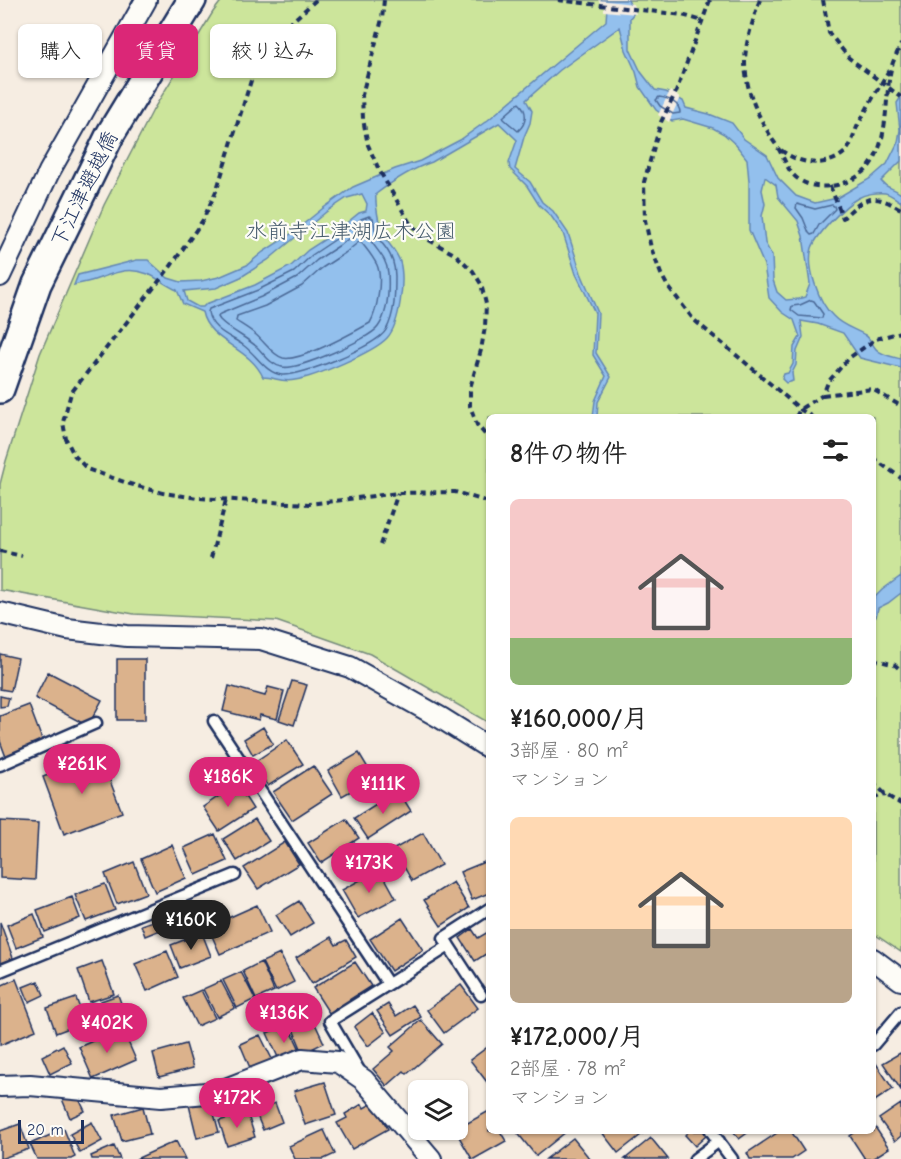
<!DOCTYPE html>
<html lang="ja">
<head>
<meta charset="utf-8">
<style>
  :root { --surface:#fff; --page:#f6f6f6; --text:#222; --muted:#767676; --accent:#db2777 }
  body { margin:0; font-family:"Comic Neue","Klee One",sans-serif; background:var(--page); color:var(--text); height:100vh; display:flex; flex-direction:column; font-size:22px; white-space:nowrap }
  * { box-sizing:border-box; margin:0 }
  p { font-size:20px; color:var(--muted) }
  .icon { flex:none; width:33px; height:33px; fill:none; stroke:currentColor; stroke-width:2; stroke-linecap:round; stroke-linejoin:round }
  .map { position:relative; flex:1; overflow:hidden }
  .sheet { position:absolute; left:486px; top:414px; width:390px; height:720px; display:flex; flex-direction:column; background:var(--surface); border-radius:9px; box-shadow:0 2px 4px #0004 }
  .sheet>* { flex:none }
  .guide { position:absolute; left:18px; top:24px; width:378px; height:54px; display:flex; gap:12px }
  .tools { position:absolute; left:408px; top:1080px; display:grid; gap:12px }
  .tools a { display:grid; place-items:center; width:60px; height:60px; border-radius:9px; background:var(--surface); box-shadow:0 2px 4px #0004; font-size:30px }
  .scale { position:absolute; left:18px; bottom:15px; width:66px; box-sizing:border-box; padding-left:6px; border:3px solid #1b2f5e; border-top:0; font-size:16px; line-height:21px; white-space:nowrap; color:#1b2f5e; -webkit-text-stroke:4px #fdfcf7; paint-order:stroke }
  .price { position:absolute; translate:-50% -51px; padding:0 14px; border-radius:21px; background:var(--accent); color:#fff; font-size:20px; line-height:39px; filter:drop-shadow(0 2px 3px #0008) }
  .price::after { content:''; position:absolute; left:50%; top:36px; width:18px; height:14px; margin-left:-9px; background:inherit; clip-path:polygon(0 0,100% 0,50% 100%) }
  .price.current { background:#222; color:#fff }
  ul { padding:0; list-style:none }
  li { display:grid; align-content:center; gap:12px; height:318px; padding:0 24px }
  li span { display:grid; place-items:center; height:186px; border-radius:9px; color:#555 }
  li>.icon { margin-inline-start:auto }
  span .icon { width:108px; height:108px; fill:#fffc; stroke-width:1 }
  li b { font-size:26px }
  h2 { display:flex; justify-content:space-between; align-items:center; height:72px; padding:0 24px; font-size:26px }
  .chip { padding:0 21px; border-radius:9px; background:var(--surface); box-shadow:0 2px 4px #0004; font-size:21px; line-height:54px }
  .chip.current { background:var(--accent); color:#fff }
  .map>svg:first-child { display:block }
</style>
</head>
<body>
<div class="map">
<svg width="901" height="1159" viewBox="0 0 901 1159">
  <rect width="100%" height="100%" fill="#f6ede2"/>
  <filter id="ink" filterUnits="userSpaceOnUse"><feTurbulence type="fractalNoise" baseFrequency=".0167" numOctaves="2"/><feDisplacementMap in="SourceGraphic" scale="12" xChannelSelector="R" yChannelSelector="G"/><feConvolveMatrix kernelMatrix="1 2 1 2 8 2 1 2 1" color-interpolation-filters="sRGB"/></filter>
  <g filter="url(#ink)">
    <path fill="#cce59b" stroke="#748a7c" stroke-width="1.5" d="M222 0H901V952L873 933V417H489V723L370 654 276 621 134 614 0 590V484L6 461 40 354 104 205 153 110 213 12Z"/>
    <path fill="#93c0ed" stroke="#6386b4" stroke-width="1.5" fill-rule="evenodd" d="M601 0H628L634 13 630 18V49L641 72 655 90 666 92 683 101 686 108 709 114 732 123 744 139 767 155 778 178 796 196 815 203 837 198 871 178 887 164 898 142 900 130 897 103 901 97V161L881 181C888 190 892 186 901 194V202C896 199 891 194 885 193 877 192 865 194 858 198 845 205 817 234 812 248 806 267 819 303 833 316 842 326 853 328 865 335 870 338 872 344 876 349 881 355 893 357 901 359V368L860 358 843 333 818 324 801 321 803 337 797 351 796 365 792 373 793 381 786 383 782 379 784 374 788 373 793 364 794 347 800 337 794 320 782 312 769 298 764 265 749 230V181L747 159 736 145 724 134 713 128 683 119 672 121 656 110 640 87 636 72 626 50 620 27 560 70 526 100 532 111 530 123 524 137 515 169 530 182 542 202 553 211 568 233 581 273 598 313 596 353 611 377 598 402 597 417H593L595 401 606 376 593 355 595 313 576 274 563 233 551 216 539 205 527 186 510 169 509 163 517 140 499 123 432 162C411 169 393 181 376 194 375 203 379 226 383 235 388 244 397 251 400 262 405 280 400 324 387 338 374 352 315 377 295 380 281 383 275 377 263 377 250 347 208 342 202 312L183 304 177 290C167 286 156 277 148 274 128 266 115 273 97 279 89 282 81 283 74 285L78 275 137 260H148L168 278 181 282 201 281 219 277 247 265 263 252 291 234 322 209 353 187 395 169 420 161 460 140 488 120 606 21 607 7ZM765 177 776 185 778 197 798 221 803 236 810 284 805 297 798 299 786 300 777 292 773 280 772 256 765 243 762 216 765 204 762 190ZM362 194 367 204 366 211 359 213 333 234 308 250 291 266 255 285 206 304 203 307H198L187 301 184 291 216 288 241 277 268 260 326 212 347 198Z
      M901 576V593L888 603 878 608 876 617H873V599L882 590Z"/>
    <path fill="#f6ede2" d="M598 0 633 4 636 14 604 11V8Z
      M670 91 680 97 669 122 658 115Z"/>
    <g fill="none" stroke-linecap="round" stroke-linejoin="round">
      <path stroke="#4b6997" stroke-width="1.5" d="M659 97C668 98 680 103 680 113L673 114 660 106 656 100Z
        M519 103C528 111 527 123 518 131L504 119 503 117Z
        M797 204 815 209 832 205 834 206 835 209 819 225 814 234 811 235 809 233 803 218 796 208Z
        M369 216 373 218C374 223 375 230 377 236 379 240 382 243 385 247 392 256 395 265 395 276 395 294 395 314 386 330 377 346 300 377 282 375 265 373 257 355 243 345 230 336 211 330 208 312L209 309 258 290 294 272 312 255 336 239 361 219Z
        M364 227 367 228C368 232 369 237 371 241 378 252 387 259 388 273 389 290 388 313 378 327 370 339 296 371 282 367 271 365 265 355 257 347 246 337 231 331 220 320L218 317 220 314 261 297 297 278 317 260 340 245Z
        M360 241C366 248 373 257 377 265 383 279 377 311 370 323 354 332 300 362 283 358 272 355 264 341 255 334 249 329 242 325 236 321L237 316 265 306 302 286 322 268 345 253Z
        M811 300 814 301 823 314 822 318 799 316 791 310 792 306 800 305Z"/>
    </g>
    <path fill="#dbb28c" stroke="#1b2f5e" stroke-width="1.5" d="M0 654 18 658 11 691 0 689Z
      M117 659H145V720H117Z
      M48 672 102 700 88 726 35 698Z
      M292 681 307 685 294 725 279 720Z
      M229 686 265 696 268 687 284 691 277 719 260 715 259 720 223 711Z
      M0 696 9 698 7 706 0 707Z
      M29 705 43 742 6 757 0 741V716Z
      M263 727 273 744 253 755 244 739Z
      M287 740 303 764 268 786 253 763Z
      M359 753 374 778 342 796 328 771Z
      M100 755 122 812 64 834 43 777Z
      M313 766 332 794 292 820 273 792Z
      M237 784 253 809 219 831 203 807Z
      M398 790 411 811 368 839 354 818Z
      M255 819 269 841 237 861 223 839Z
      M346 819 359 838 321 863 308 843Z
      M0 821 38 823 35 880 0 878Z
      M423 833 441 865 412 881 394 849Z
      M215 834 227 861 196 875 184 848Z
      M285 842 299 864 258 889 244 868Z
      M172 845 186 878 155 892 141 859Z
      M489 860V893L472 900 460 872Z
      M134 862 146 893 117 904 105 874Z
      M380 869 396 898 358 918 342 890Z
      M453 882 469 908 441 926 424 900Z
      M105 884 115 910 86 921 75 895Z
      M72 897 80 918 45 932 37 910Z
      M299 901 313 923 290 937 276 915Z
      M257 905 270 932 220 954 208 927Z
      M34 914 43 937 16 948 7 925Z
      M402 918 423 950 391 971 370 939Z
      M156 920 160 930 145 936 141 925Z
      M0 922 13 958 0 963Z
      M472 929 478 938 488 932 489 934V952L475 961 460 938Z
      M202 933 211 956 180 968 171 945Z
      M331 937 336 945 346 940 356 957 312 984 296 958Z
      M167 951 178 977 147 991 135 964Z
      M280 954 294 982 276 991 262 962Z
      M102 961 114 994 89 1002 78 970Z
      M261 962 274 991 256 999 243 971Z
      M355 962 371 986 329 1013 313 988Z
      M241 972 255 999 237 1008 223 980Z
      M16 979 36 1030 0 1045V986Z
      M38 981 44 995 29 1002 23 987Z
      M221 981 235 1008 217 1017 203 989Z
      M461 985 478 1008 444 1033 427 1010Z
      M201 990 215 1018 197 1026 183 998Z
      M118 995 124 1011 107 1017 101 1001Z
      M76 998 85 1022 56 1033 47 1008Z
      M388 1004 396 1016 413 1005 421 1017 393 1035 377 1011Z
      M310 1013 324 1043 303 1053 290 1022Z
      M372 1013 386 1032 368 1046 354 1027Z
      M421 1020 442 1044 407 1074 404 1071 387 1086 373 1069 394 1051 390 1047Z
      M288 1024 302 1054 281 1064 267 1033Z
      M122 1028 136 1060 93 1079 79 1047Z
      M260 1035 275 1065 253 1075 240 1044Z
      M186 1044 193 1068 159 1077 153 1053Z
      M63 1045 72 1063 50 1074 42 1056Z
      M489 1046V1080L487 1082 470 1060Z
      M900 1053 901 1055V1090L883 1063Z
      M873 1059 893 1089 873 1102Z
      M325 1082 336 1115 305 1125 294 1091Z
      M76 1093 85 1111 70 1118 62 1099Z
      M210 1099 219 1132 197 1138 189 1105Z
      M275 1103 282 1122 263 1130 255 1111Z
      M373 1103 388 1129 352 1149 337 1123 347 1118 345 1114 362 1104 364 1108Z
      M901 1104V1136L895 1141 879 1119Z
      M143 1107 150 1134 122 1141 114 1115Z
      M489 1111V1131H500L506 1141 474 1159H472L455 1130Z
      M247 1112 255 1137 227 1146 219 1121Z
      M92 1122 102 1141 80 1153 70 1134Z
      M20 1124 29 1149 0 1159V1131Z
      M873 1124 889 1148 872 1159H865L850 1136 857 1131H873Z
      M64 1129 75 1157 71 1159H37L30 1144Z
      M324 1130 335 1154 324 1159H295L289 1146Z
      M516 1131H567L536 1156Z
      M601 1131H646L618 1153Z
      M689 1131H703L707 1135 695 1146 685 1135Z
      M733 1131H750L739 1139Z
      M780 1131H791L804 1151 792 1159H750L747 1153Z
      M573 1138 590 1159H546Z
      M651 1138 668 1159H625Z
      M176 1141 185 1159H136Z
      M114 1146 120 1159H92L91 1156Z"/>
    <g fill="none" stroke-linecap="round" stroke-linejoin="round">
      <g stroke="#1b2f5e" stroke-width="15">
        <path id="lane" d="M214 721 388 984
          M0 765 96 723
          M449 946 481 995
          M0 971 235 875
          M873 1045 901 1012
          M360 1072 330 1021 449 946 444 938 489 909
          M711 1131 732 1159
          M695 1159 719 1141"/>
      </g>
      <g stroke="#1b2f5e" stroke-width="24">
        <path id="street" d="M0 276 49 172 146 0
          M0 613 67 629 127 636 261 639 350 667 441 718 489 748
          M873 959 901 980
          M0 1086 30 1085 161 1097 218 1092 302 1059 338 1062 364 1080 431 1159"/>
      </g>
      <g stroke="#1b2f5e" stroke-width="32">
        <path id="secondary" d="M0 389 37 284 111 133 192 0"/>
      </g>
      <path stroke="#1b2f5e" stroke-width="4" stroke-dasharray="6 4.5" stroke-linecap="butt" d="M316 0 276 36 254 71 217 189 203 220 171 266 71 393 63 422 66 439 74 455 87 469 130 484 163 493 198 498 309 504 398 493 455 492 489 502
        M384 0 382 19 362 95 363 119 368 145 379 170 411 225 429 240 456 255 473 271 481 284 486 304 485 327 481 350 470 388V406L477 425 489 439
        M558 0 682 15 703 21
        M710 0 676 92 661 122 644 182 645 220 651 248 661 274 667 285 694 320 747 364 800 409 812 417
        M760 0 757 7C751 29 742 51 746 74 749 98 759 117 771 137 773 141 776 144 778 148 785 159 787 171 798 179 817 193 849 186 866 170 890 145 884 100 891 69 893 60 898 52 901 44
        M823 0 829 33 849 58 901 97
        M781 150C798 164 827 169 845 152 852 145 853 136 857 127 867 108 878 89 889 70
        M830 186 843 218C865 196 873 193 901 209
        M823 395 872 389 901 406
        M796 417 800 409 823 395 828 382 849 358 876 339 901 332
        M873 458 901 478
        M380 545 398 493
        M0 551 22 556
        M211 558 226 500
        M873 659 895 665 901 670
        M873 782 886 795 901 804
        M873 798 886 795"/>
      <use href="#lane" stroke="#fdfcf7" stroke-width="10"/>
      <use href="#street" stroke="#fdfcf7" stroke-width="20"/>
      <use href="#secondary" stroke="#fdfcf7" stroke-width="27"/>
    </g>
  </g>
  <g text-anchor="middle" dominant-baseline="central" stroke-width="4.5" stroke-linejoin="round" paint-order="stroke">
    <g font-size="21" fill="#1b2f5e" stroke="#fdfcf7">
      <text transform="translate(84 189) rotate(-64)">下江津避越僑</text>
    </g>
    <g font-size="21" fill="#475c6d" stroke="#fdfcf7">
      <text x="351" y="231">水前寺江津湖広木公園</text>
    </g>
  </g>
</svg>
<div class="tools">
<a><svg class="icon" aria-label="layers" viewBox="0 0 24 24"><path d="M12 4l9 5-9 5-9-5zM3 14l9 5 9-5"/></svg></a>
</div>
<div class="scale">20 m</div>
<b class="price" style="left:82px;top:795px">¥261K</b>
<b class="price" style="left:228px;top:808px">¥186K</b>
<b class="price" style="left:383px;top:815px">¥111K</b>
<b class="price" style="left:369px;top:894px">¥173K</b>
<b class="price current" style="left:191px;top:951px">¥160K</b>
<b class="price" style="left:284px;top:1044px">¥136K</b>
<b class="price" style="left:107px;top:1054px">¥402K</b>
<b class="price" style="left:237px;top:1129px">¥172K</b>
<div class="guide">
<a class="chip">購入</a>
<a class="chip current">賃貸</a>
<a class="chip">絞り込み</a>
</div>
<section class="sheet">
<h2>8件の物件<svg class="icon" aria-label="filters" viewBox="0 0 24 24"><path d="M4 7h16M4 17h16"/><circle cx="9" cy="7" r="2"/><circle cx="15" cy="17" r="2"/></svg></h2>
<ul>
<li><span style="background:linear-gradient(#f6c9c9 75%,#8fb573 0)"><svg class="icon" aria-label="home" viewBox="0 0 24 24"><path d="M3 11l9-7 9 7M6 9v11h12V9"/></svg></span><div><b>¥160,000/月</b><p>3部屋 · 80 m²</p><p>マンション</p></div></li>
<li><span style="background:linear-gradient(#ffd9b3 60%,#b9a48a 0)"><svg class="icon" aria-label="home" viewBox="0 0 24 24"><path d="M3 11l9-7 9 7M6 9v11h12V9"/></svg></span><div><b>¥172,000/月</b><p>2部屋 · 78 m²</p><p>マンション</p></div></li>
</ul>
</section>
</div>
</body>
</html>
